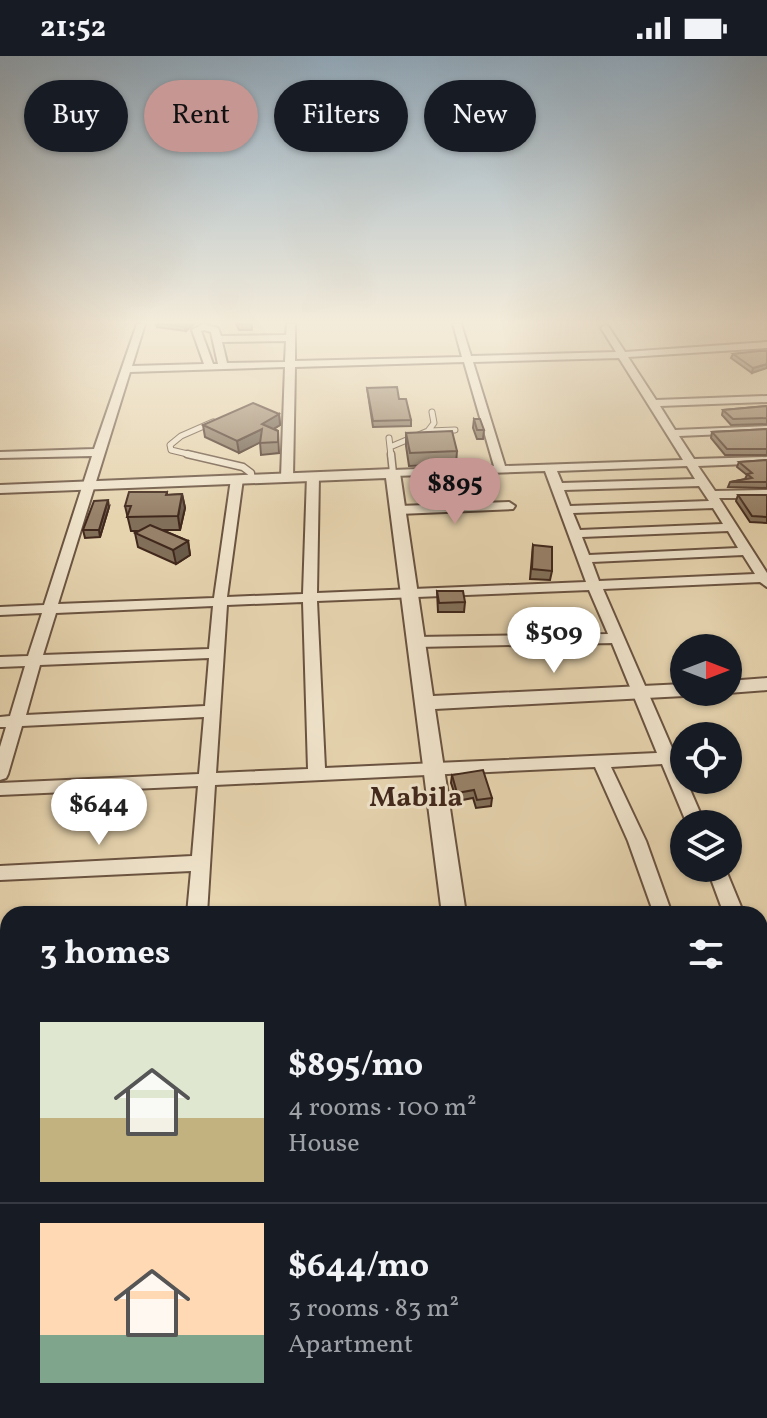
<!DOCTYPE html>
<html lang="en">
<head>
<meta charset="utf-8">
<style>
  :root { --surface:#171b24; --page:#20242c; --text:#f1f3f6; --muted:#9ea1a6; --line:#363941; --accent:#c59692 }
  body { margin:0; font-family:Vollkorn,serif; background:var(--page); color:var(--text); height:100vh; display:flex; flex-direction:column; font-size:30px; white-space:nowrap }
  * { box-sizing:border-box; margin:0 }
  p { font-size:26px; color:var(--muted) }
  .icon { flex:none; width:44px; height:44px; fill:none; stroke:currentColor; stroke-width:2; stroke-linecap:round; stroke-linejoin:round }
  .map { position:relative; flex:1; overflow:hidden }
  .drawer { position:absolute; left:0px; top:850px; width:768px; height:512px; display:flex; flex-direction:column; background:var(--surface); border-radius:24px 24px 0 0; box-shadow:0 2px 6px #0004 }
  .drawer>* { flex:none }
  .guide { position:absolute; left:24px; top:24px; width:720px; height:72px; display:flex; gap:16px }
  .needle { width:52px; rotate:90deg }
  .controls { position:absolute; left:670px; top:578px; display:grid; gap:16px }
  .controls a { display:grid; place-items:center; width:72px; height:72px; border-radius:50%; background:var(--surface); box-shadow:0 2px 6px #0004; font-size:40px }
  .price { position:absolute; translate:-50% -68px; padding:0 18px; border-radius:28px; background:#fff; color:#222; font-size:26px; line-height:52px; filter:drop-shadow(0 2px 4px #0008) }
  .price::after { content:''; position:absolute; left:50%; top:48px; width:24px; height:18px; margin-left:-12px; background:inherit; clip-path:polygon(0 0,100% 0,50% 100%) }
  .price.current { background:var(--accent); color:#111 }
  ul { padding:0; list-style:none }
  li { display:flex; align-items:center; gap:24px; height:200px; padding:0 40px }
  li+li { border-top:2px solid var(--line) }
  li span { display:grid; place-items:center; flex:none; width:224px; height:160px; border-radius:0px; color:#555 }
  li>.icon { margin-inline-start:auto }
  span .icon { width:96px; height:96px; fill:#fffc; stroke-width:1 }
  li b { font-size:34px }
  h2 { display:flex; justify-content:space-between; align-items:center; height:96px; padding:0 40px; font-size:34px }
  .chip { padding:0 28px; border-radius:36px; background:var(--surface); box-shadow:0 2px 6px #0004; font-size:28px; line-height:72px }
  .chip.current { background:var(--accent); color:#111 }
  .status { display:flex; justify-content:space-between; align-items:center; height:56px; padding:0 40px; background:var(--surface); direction:ltr }
  .status svg { height:22px; fill:currentColor }
  .map>svg:first-child { display:block }
</style>
</head>
<body>
<div class="status"><b>21:52</b><svg viewBox="0 0 49 12"><path d="M0 12V9h3v3zM5 12V6h3v6zM10 12V3h3v9zM15 12V0h3v12zM26 1h20v11H26zM47 4h2v5h-2z"/></svg></div>
<div class="map">
<svg width="767" height="1362" viewBox="0 0 767 1362">
  <rect width="100%" height="100%" fill="#e6d4af"/>
  <filter id="stains"><feTurbulence type="fractalNoise" baseFrequency=".0025" numOctaves="4"/><feColorMatrix values="0 0 0 0 .2 0 0 0 0 .09 0 0 0 0 .02 0 0 0 .5 -.17"/></filter>
  <radialGradient id="worn" r=".72"><stop offset=".6" stop-color="#630" stop-opacity="0"/><stop offset="1" stop-color="#630" stop-opacity=".3"/></radialGradient>
  <path fill="#ae9a7d" stroke="#826c56" stroke-width="2" d="M760 981 767 982V1362H0V1057L5 1056C7 1070 2 1083 3 1098L8 1103V1354H760Z"/>
  <g fill="none" stroke-linecap="round" stroke-linejoin="round">
    <g stroke="#6a5341" stroke-width="7">
      <path id="service-far1" d="M429 375 455 374
        M389 382 391 400
        M390 391 428 375 434 367 432 356
        M196 400 171 394 170 389 181 380 213 366"/>
    </g>
    <g stroke="#6a5341" stroke-width="9">
      <path id="service" d="M187 398 243 411 251 417V422
        M391 398 393 417"/>
    </g>
    <g stroke="#6a5341" stroke-width="4">
      <path id="minor" d="M137 268H145L132 310 204 308 192 274 203 268 218 272 221 280 286 279 287 268H295V305L462 301 453 268H461L471 300 616 296 601 272 605 269 608 270 625 296 767 286V292L628 301 656 344 767 340V346L660 350 675 374 767 370V376L679 380 694 403 767 401V407L698 410 715 435 767 434V442H719L767 517V531L760 526 603 533 705 768H687L662 708 611 711 646 785 672 858H654L628 785 595 711 215 729 207 858H187L191 815 0 824V810L192 800 198 730 0 739V727L199 718 204 661 22 670 8 718 6 722 0 724V691L6 671H0V661L10 660 25 610 0 611V601L28 600 42 557 0 559V551L44 549 92 400 0 402V396L94 393ZM204 274 211 276 218 308H213L201 275ZM286 285 285 306 227 307 222 286ZM619 302 683 404 505 410 473 306ZM464 306 494 410 393 414 387 417 393 420 545 415 586 526 317 537 319 420 313 417 307 420 303 538 227 541 243 423 237 420 231 423 214 542 58 548 130 316 285 311 281 421 287 424 293 421 295 311ZM687 410 695 423 562 427 557 415ZM699 430 709 445 570 450 564 434ZM713 452 723 468 580 474 573 457ZM728 475 738 492 589 499 582 481ZM743 499 755 518 599 525 592 506ZM589 534 608 578 417 581 410 586 417 591 612 587 657 697 325 712 317 545ZM303 546 308 713 216 717 227 549ZM213 550 209 593 43 599 56 557ZM209 602 205 650 26 659 40 609Z
        M509 446 515 450 513 453 399 458 393 454 399 450Z
        M707 812H725L744 858H724Z"/>
    </g>
    <g stroke="#6a5341" stroke-width="4">
      <path id="tertiary" d="M393 413 400 417 433 640 684 628V636H692L684 640 435 653 466 858H442L386 422 0 437V429Z
        M767 622V634L728 637 723 636H728V625Z
        M425 1354H459L456 1362H422Z"/>
    </g>
    <use href="#service-far1" stroke="#efe3cb" stroke-width="5"/>
    <use href="#service" stroke="#efe3cb" stroke-width="6"/>
    <use href="#minor" fill="#efe3cb" fill-rule="evenodd"/>
    <use href="#tertiary" fill="#efe3cb" fill-rule="evenodd"/>
  </g>
  <path fill="#826f59" stroke="#41281c" stroke-width="2" d="M156 268H194L186 275 157 271Z
    M236 268H252V274H239Z
    M767 295 752 317 731 302 733 298Z
    M367 332 399 343 411 364V370L373 371Z
    M767 350V368L731 369 722 359 723 354Z
    M279 358 280 369 274 373 278 375 279 397 261 399 260 386 239 397 205 381 203 369Z
    M474 363 484 374 483 383H477L473 372Z
    M767 373V399H725L711 382 712 376Z
    M406 377 457 395 456 408 409 410 406 390Z
    M767 404V432L728 431 730 426 745 423 747 419 737 411 739 406Z
    M167 436V439L182 438 185 452 180 474H162L188 485 190 499 176 508 138 491 135 477 139 475H131L125 450Z
    M738 439H767V467L750 466 736 445Z
    M109 451 100 481 85 482 83 474Z
    M533 489 552 515 550 524 530 523Z
    M437 535 465 546 464 556H438Z
    M452 719 492 742 491 750 476 752 473 742 457 745 451 727Z"/>
  <path fill="#6a5a49" stroke="#41281c" stroke-width="2" d="M188 268H194L186 275 185 271Z
    M767 308V312L752 317 753 312Z
    M279 358 280 369 263 379 262 368Z
    M262 373 263 385 239 397 237 385Z
    M182 438 185 452 180 474 178 460Z
    M108 444 109 451 100 481 99 474Z
    M188 485 190 499 176 508 173 494Z"/>
  <path fill="#978168" stroke="#41281c" stroke-width="2" d="M165 268H188L185 271Z
    M759 295H767V308L753 312 733 298Z
    M397 331 399 343H406L411 364 373 365 367 332Z
    M253 347 279 358 262 368 278 375V386L260 387 262 373 237 385 203 369Z
    M767 350V362L733 363 723 354Z
    M474 363H480L484 374H477Z
    M767 373V393H727L712 376Z
    M452 375 457 395 410 397 406 377Z
    M767 404V426H730L752 422 747 418 752 417 739 406Z
    M129 436H167L166 439 182 438 178 460 127 461 131 450H125Z
    M738 439H767V461L752 460Z
    M108 444 99 474H83L94 445Z
    M150 469 188 485 173 494 135 477Z
    M533 489 552 491V515L532 513Z
    M437 535H463L465 546 439 547Z
    M483 714 492 742 477 744 474 734 457 737 452 719Z"/>
  <linearGradient id="sky" x2="0" y2="1"><stop stop-color="#91aabd"/><stop offset="0.58" stop-color="#f4ecdb"/><stop offset="1" stop-color="#f4ecdb" stop-opacity="0"/></linearGradient>
  <rect width="767" height="459" fill="url(#sky)"/>
  <g text-anchor="middle" dominant-baseline="central" stroke-width="6" stroke-linejoin="round" paint-order="stroke">
    <g font-size="28" font-weight="bold" fill="#41281c" stroke="#efe3cb">
      <text x="416" y="742">Mabila</text>
    </g>
  </g>
  <rect width="100%" height="100%" filter="url(#stains)"/>
  <rect width="100%" height="100%" fill="url(#worn)"/>
</svg>
<div class="controls">
<a><svg class="needle" viewBox="-14 -14 28 28"><path d="M0-13l5 13h-10z" fill="#e53935"/><path d="M0 13l5-13h-10z" fill="#9ea1a6"/></svg></a>
<a><svg class="icon" aria-label="locate" viewBox="0 0 24 24"><circle cx="12" cy="12" r="6"/><path d="M12 2v4M12 18v4M2 12h4M18 12h4"/></svg></a>
<a><svg class="icon" aria-label="layers" viewBox="0 0 24 24"><path d="M12 4l9 5-9 5-9-5zM3 14l9 5 9-5"/></svg></a>
</div>
<b class="price current" style="left:455px;top:470px">$895</b>
<b class="price" style="left:554px;top:619px">$509</b>
<b class="price" style="left:99px;top:791px">$644</b>
<div class="guide">
<a class="chip">Buy</a>
<a class="chip current">Rent</a>
<a class="chip">Filters</a>
<a class="chip">New</a>
</div>
<section class="drawer">
<h2>3 homes<svg class="icon" aria-label="filters" viewBox="0 0 24 24"><path d="M4 7h16M4 17h16"/><circle cx="9" cy="7" r="2"/><circle cx="15" cy="17" r="2"/></svg></h2>
<ul>
<li><span style="background:linear-gradient(#dfe7d0 60%,#c2b280 0)"><svg class="icon" aria-label="home" viewBox="0 0 24 24"><path d="M3 11l9-7 9 7M6 9v11h12V9"/></svg></span><div><b>$895/mo</b><p>4 rooms · 100 m²</p><p>House</p></div></li>
<li><span style="background:linear-gradient(#ffd9b3 70%,#7fa58c 0)"><svg class="icon" aria-label="home" viewBox="0 0 24 24"><path d="M3 11l9-7 9 7M6 9v11h12V9"/></svg></span><div><b>$644/mo</b><p>3 rooms · 83 m²</p><p>Apartment</p></div></li>
</ul>
</section>
</div>
</body>
</html>
